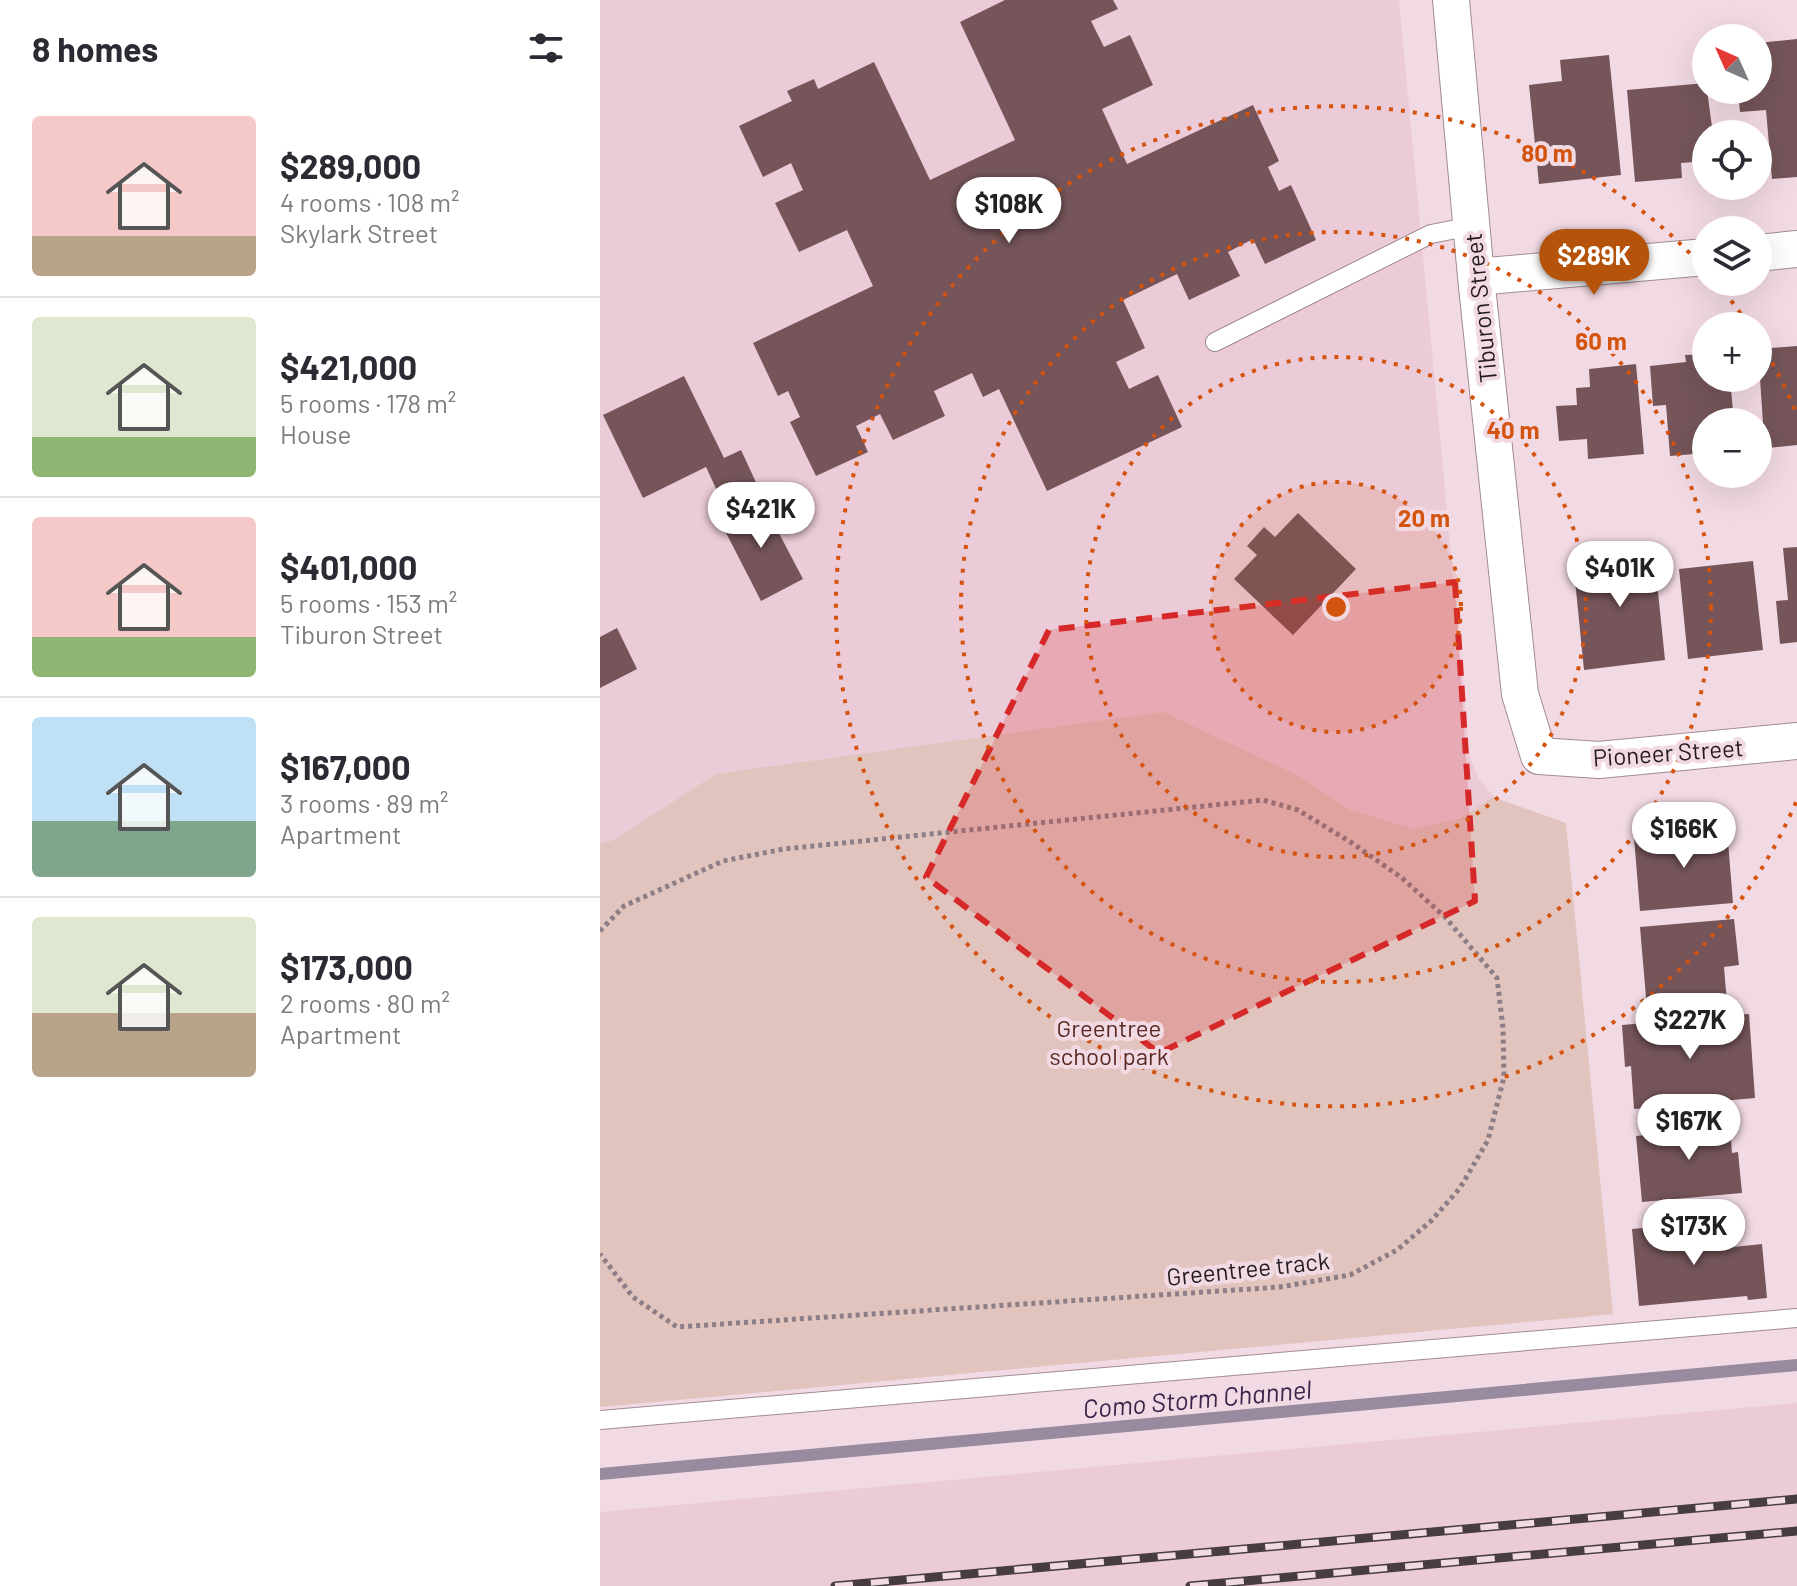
<!DOCTYPE html>
<html lang="en">
<head>
<meta charset="utf-8">
<style>
  :root { --surface:#fff; --page:#f7f7f7; --text:#2b2b33; --muted:#7c7c81; --line:#e1e1e2; --accent:#b45309 }
  body { margin:0; font-family:Barlow,sans-serif; background:var(--page); color:var(--text); height:100vh; display:flex; flex-direction:column; font-size:30px; white-space:nowrap }
  * { box-sizing:border-box; margin:0 }
  p { font-size:26px; color:var(--muted) }
  .icon { flex:none; width:44px; height:44px; fill:none; stroke:currentColor; stroke-width:2; stroke-linecap:round; stroke-linejoin:round }
  .map { position:relative; flex:1; overflow:hidden }
  .sheet { display:flex; flex-direction:column; background:var(--surface); width:600px }
  .sheet>* { flex:none }
  .needle { width:52px; rotate:315deg }
  .controls { position:absolute; left:1092px; top:24px; display:grid; gap:16px }
  .controls a { display:grid; place-items:center; width:80px; height:80px; border-radius:50%; background:var(--surface); box-shadow:0 8px 32px #0002; font-size:40px }
  .price { position:absolute; translate:-50% -68px; padding:0 18px; border-radius:28px; background:#fff; color:#222; font-size:26px; line-height:52px; filter:drop-shadow(0 2px 4px #0008) }
  .price::after { content:''; position:absolute; left:50%; top:48px; width:24px; height:18px; margin-left:-12px; background:inherit; clip-path:polygon(0 0,100% 0,50% 100%) }
  .price.on { background:var(--accent); color:#fff }
  ul { padding:0; list-style:none }
  li { display:flex; align-items:center; gap:24px; height:200px; padding:0 32px }
  li+li { border-top:2px solid var(--line) }
  li span { display:grid; place-items:center; flex:none; width:224px; height:160px; border-radius:8px; color:#555 }
  li>.icon { margin-inline-start:auto }
  span .icon { width:96px; height:96px; fill:#fffc; stroke-width:1 }
  li b { font-size:34px }
  h2 { display:flex; justify-content:space-between; align-items:center; height:96px; padding:0 32px; font-size:34px }
  main { display:flex; flex:1; min-height:0 }
  .map>svg:first-child { display:block }
</style>
</head>
<body>
<main>
<section class="sheet">
<h2>8 homes<svg class="icon" aria-label="filters" viewBox="0 0 24 24"><path d="M4 7h16M4 17h16"/><circle cx="9" cy="7" r="2"/><circle cx="15" cy="17" r="2"/></svg></h2>
<ul>
<li><span style="background:linear-gradient(#f6c9c9 75%,#b9a48a 0)"><svg class="icon" aria-label="home" viewBox="0 0 24 24"><path d="M3 11l9-7 9 7M6 9v11h12V9"/></svg></span><div><b>$289,000</b><p>4 rooms · 108 m²</p><p>Skylark Street</p></div></li>
<li><span style="background:linear-gradient(#dfe7d0 75%,#8fb573 0)"><svg class="icon" aria-label="home" viewBox="0 0 24 24"><path d="M3 11l9-7 9 7M6 9v11h12V9"/></svg></span><div><b>$421,000</b><p>5 rooms · 178 m²</p><p>House</p></div></li>
<li><span style="background:linear-gradient(#f6c9c9 75%,#8fb573 0)"><svg class="icon" aria-label="home" viewBox="0 0 24 24"><path d="M3 11l9-7 9 7M6 9v11h12V9"/></svg></span><div><b>$401,000</b><p>5 rooms · 153 m²</p><p>Tiburon Street</p></div></li>
<li><span style="background:linear-gradient(#bfe0f5 65%,#7fa58c 0)"><svg class="icon" aria-label="home" viewBox="0 0 24 24"><path d="M3 11l9-7 9 7M6 9v11h12V9"/></svg></span><div><b>$167,000</b><p>3 rooms · 89 m²</p><p>Apartment</p></div></li>
<li><span style="background:linear-gradient(#dfe7d0 60%,#b9a48a 0)"><svg class="icon" aria-label="home" viewBox="0 0 24 24"><path d="M3 11l9-7 9 7M6 9v11h12V9"/></svg></span><div><b>$173,000</b><p>2 rooms · 80 m²</p><p>Apartment</p></div></li>
</ul>
</section>
<div class="map">
<svg width="1197" height="1586" viewBox="0 0 1197 1586">
  <rect width="100%" height="100%" fill="#f2dae4"/>
  <path fill="#ebcbd8" d="M0 0H799L870 757 879 779 909 814 1013 1314 0 1407Z
    M1197 1403V1586H0V1512Z"/>
  <path fill="#e1c4be" d="M563 712 697 775 748 809 814 829 859 819 893 797 966 823 1013 1314 0 1407V844L14 840 116 774Z"/>
  <g fill="none" stroke-linecap="round" stroke-linejoin="round">
    <path stroke="#988a9f" stroke-width="12" d="M0 1474 1197 1365"/>
  </g>
  <path fill="#755559" d="M405 0H513L518 9 491 21 504 47 530 35 553 85 502 109 527 164 653 105 679 161 668 167 679 191 691 185 716 240 665 264 653 239 628 252 640 276 589 300 577 274 523 300 545 348 516 362 529 389 558 375 582 427 447 491 399 389 383 397 372 373 334 391 345 416 293 440 280 414 256 426 268 452 216 476 190 422 200 417 188 391 178 396 153 343 273 286 247 230 199 252 175 203 203 190 191 163 163 177 139 126 192 101 187 91 214 79 218 89 274 62 330 180 415 140 360 22Z
    M1197 39V177L1172 179 1166 110 1140 112 1138 90H1158V43Z
    M1009 55 1021 175 939 184 929 85 962 81 960 60Z
    M1106 83 1113 134H1106V161L1081 163 1082 178 1035 182 1027 90Z
    M1197 346V445L1158 449V424L1163 423 1158 349Z
    M1106 354V378H1130L1134 422H1106V453L1070 456 1066 405 1053 406 1050 366 1086 362 1085 355Z
    M1036 364 1044 454 988 459 987 439 959 441 956 406 977 405 976 388 990 387 989 369Z
    M84 376 124 458 141 450 160 491 125 508 106 467 43 498 3 415Z
    M161 499 203 579 161 601 120 521Z
    M698 513 756 569 693 635 634 579 657 555 647 546 664 527 675 537Z
    M1053 543 1065 660 984 670 974 570 1006 566 1004 548Z
    M1197 547V642L1180 644 1176 601 1188 600 1183 548Z
    M1153 561 1163 650 1088 659 1079 569Z
    M17 628 37 669 0 688V637Z
    M1127 829 1133 903 1040 911 1034 837Z
    M1134 919 1139 965 1124 967 1127 1003 1047 1009 1040 927Z
    M1149 1014 1155 1098 1034 1109 1031 1066 1025 1067 1022 1025Z
    M1129 1116 1132 1153 1138 1152 1142 1193 1042 1202 1036 1136 1088 1131 1087 1120Z
    M1102 1223 1105 1250 1162 1244 1167 1298 1148 1300 1147 1296 1039 1306 1032 1229Z"/>
  <g fill="none" stroke-linecap="round" stroke-linejoin="round">
    <g stroke="#a18b94" stroke-width="20">
      <path id="service" d="M615 342 831 234 872 226
        M0 1420 1197 1318"/>
    </g>
    <g stroke="#a18b94" stroke-width="38">
      <path id="minor" d="M851 0 876 277 920 694 939 756 999 760 1197 741
        M1158 253 1197 249
        M876 277 1106 257"/>
    </g>
    <path stroke="#8d7d84" stroke-width="5" stroke-dasharray="4 4" stroke-linecap="butt" d="M0 931 24 906 123 861 184 849 663 800 698 810 752 843 802 878 845 917 897 978 903 1028 904 1077 888 1140 860 1188 831 1221 797 1250 750 1275 680 1287 77 1327 33 1297 0 1254"/>
    <use href="#service" stroke="#fff" stroke-width="18"/>
    <use href="#minor" stroke="#fff" stroke-width="36"/>
    <g stroke="#473c41" stroke-width="9">
      <path id="rail" d="M235 1586 1197 1499
        M590 1586 1197 1531"/>
    </g>
    <use href="#rail" stroke="#f2dae4" stroke-width="6" stroke-dasharray="18" stroke-linecap="butt"/>
  </g>
  <path fill="#d62828" fill-opacity="0.2" stroke="#d62828" stroke-width="6" stroke-dasharray="16 10" stroke-linejoin="round" d="M855 582 875 901 559 1053 326 877 449 630Z"/>
  <circle cx="736" cy="607" r="125" fill="#d4530e" fill-opacity=".12"/>
  <g fill="none" stroke="#d4530e" stroke-width="4" stroke-dasharray="4 8">
    <circle cx="736" cy="607" r="125"/>
    <circle cx="736" cy="607" r="250"/>
    <circle cx="736" cy="607" r="375"/>
    <path d="M1196 802A500 500 0 1 1 1105 269M1116 282A500 500 0 0 1 1148 324M1160 342A500 500 0 0 1 1196 412"/>
  </g>
  <g text-anchor="middle" dominant-baseline="central" stroke-width="8" stroke-linejoin="round" paint-order="stroke">
    <g font-size="24" fill="#231b1f" stroke="#f2dae4">
      <text transform="translate(880 308) rotate(-96)">Tiburon Street</text>
      <text transform="translate(1068 752) rotate(-4)">Pioneer Street</text>
      <text transform="translate(648 1268) rotate(-6)">Greentree track</text>
    </g>
    <g font-size="24" fill="#592922" stroke="#f2dae4">
      <text x="509" y="1027">Greentree<tspan x="509" dy="28">school park</tspan></text>
    </g>
    <g font-size="26" font-style="italic" fill="#3b244a" stroke="#f2dae4">
      <text transform="translate(597 1398) rotate(-5)">Como Storm Channel</text>
    </g>
  </g>
  <circle cx="736" cy="607" r="12" fill="#d4530e" stroke="#f2dae4" stroke-width="4"/>
  <g font-size="24" text-anchor="middle" font-weight="bold" fill="#d4530e" stroke="#f2dae4" stroke-width="8" stroke-linejoin="round" paint-order="stroke">
    <text x="947" y="162">80 m</text>
    <text x="1001" y="350">60 m</text>
    <text x="913" y="439">40 m</text>
    <text x="824" y="527">20 m</text>
  </g>
</svg>
<div class="controls">
<a><svg class="needle" viewBox="-14 -14 28 28"><path d="M0-13l5 13h-10z" fill="#e53935"/><path d="M0 13l5-13h-10z" fill="#7c7c81"/></svg></a>
<a><svg class="icon" aria-label="locate" viewBox="0 0 24 24"><circle cx="12" cy="12" r="6"/><path d="M12 2v4M12 18v4M2 12h4M18 12h4"/></svg></a>
<a><svg class="icon" aria-label="layers" viewBox="0 0 24 24"><path d="M12 4l9 5-9 5-9-5zM3 14l9 5 9-5"/></svg></a>
<a>+</a>
<a>−</a>
</div>
<b class="price" style="left:409px;top:245px">$108K</b>
<b class="price on" style="left:994px;top:297px">$289K</b>
<b class="price" style="left:161px;top:550px">$421K</b>
<b class="price" style="left:1020px;top:609px">$401K</b>
<b class="price" style="left:1084px;top:870px">$166K</b>
<b class="price" style="left:1090px;top:1061px">$227K</b>
<b class="price" style="left:1089px;top:1162px">$167K</b>
<b class="price" style="left:1094px;top:1267px">$173K</b>
</div>
</main>
</body>
</html>
